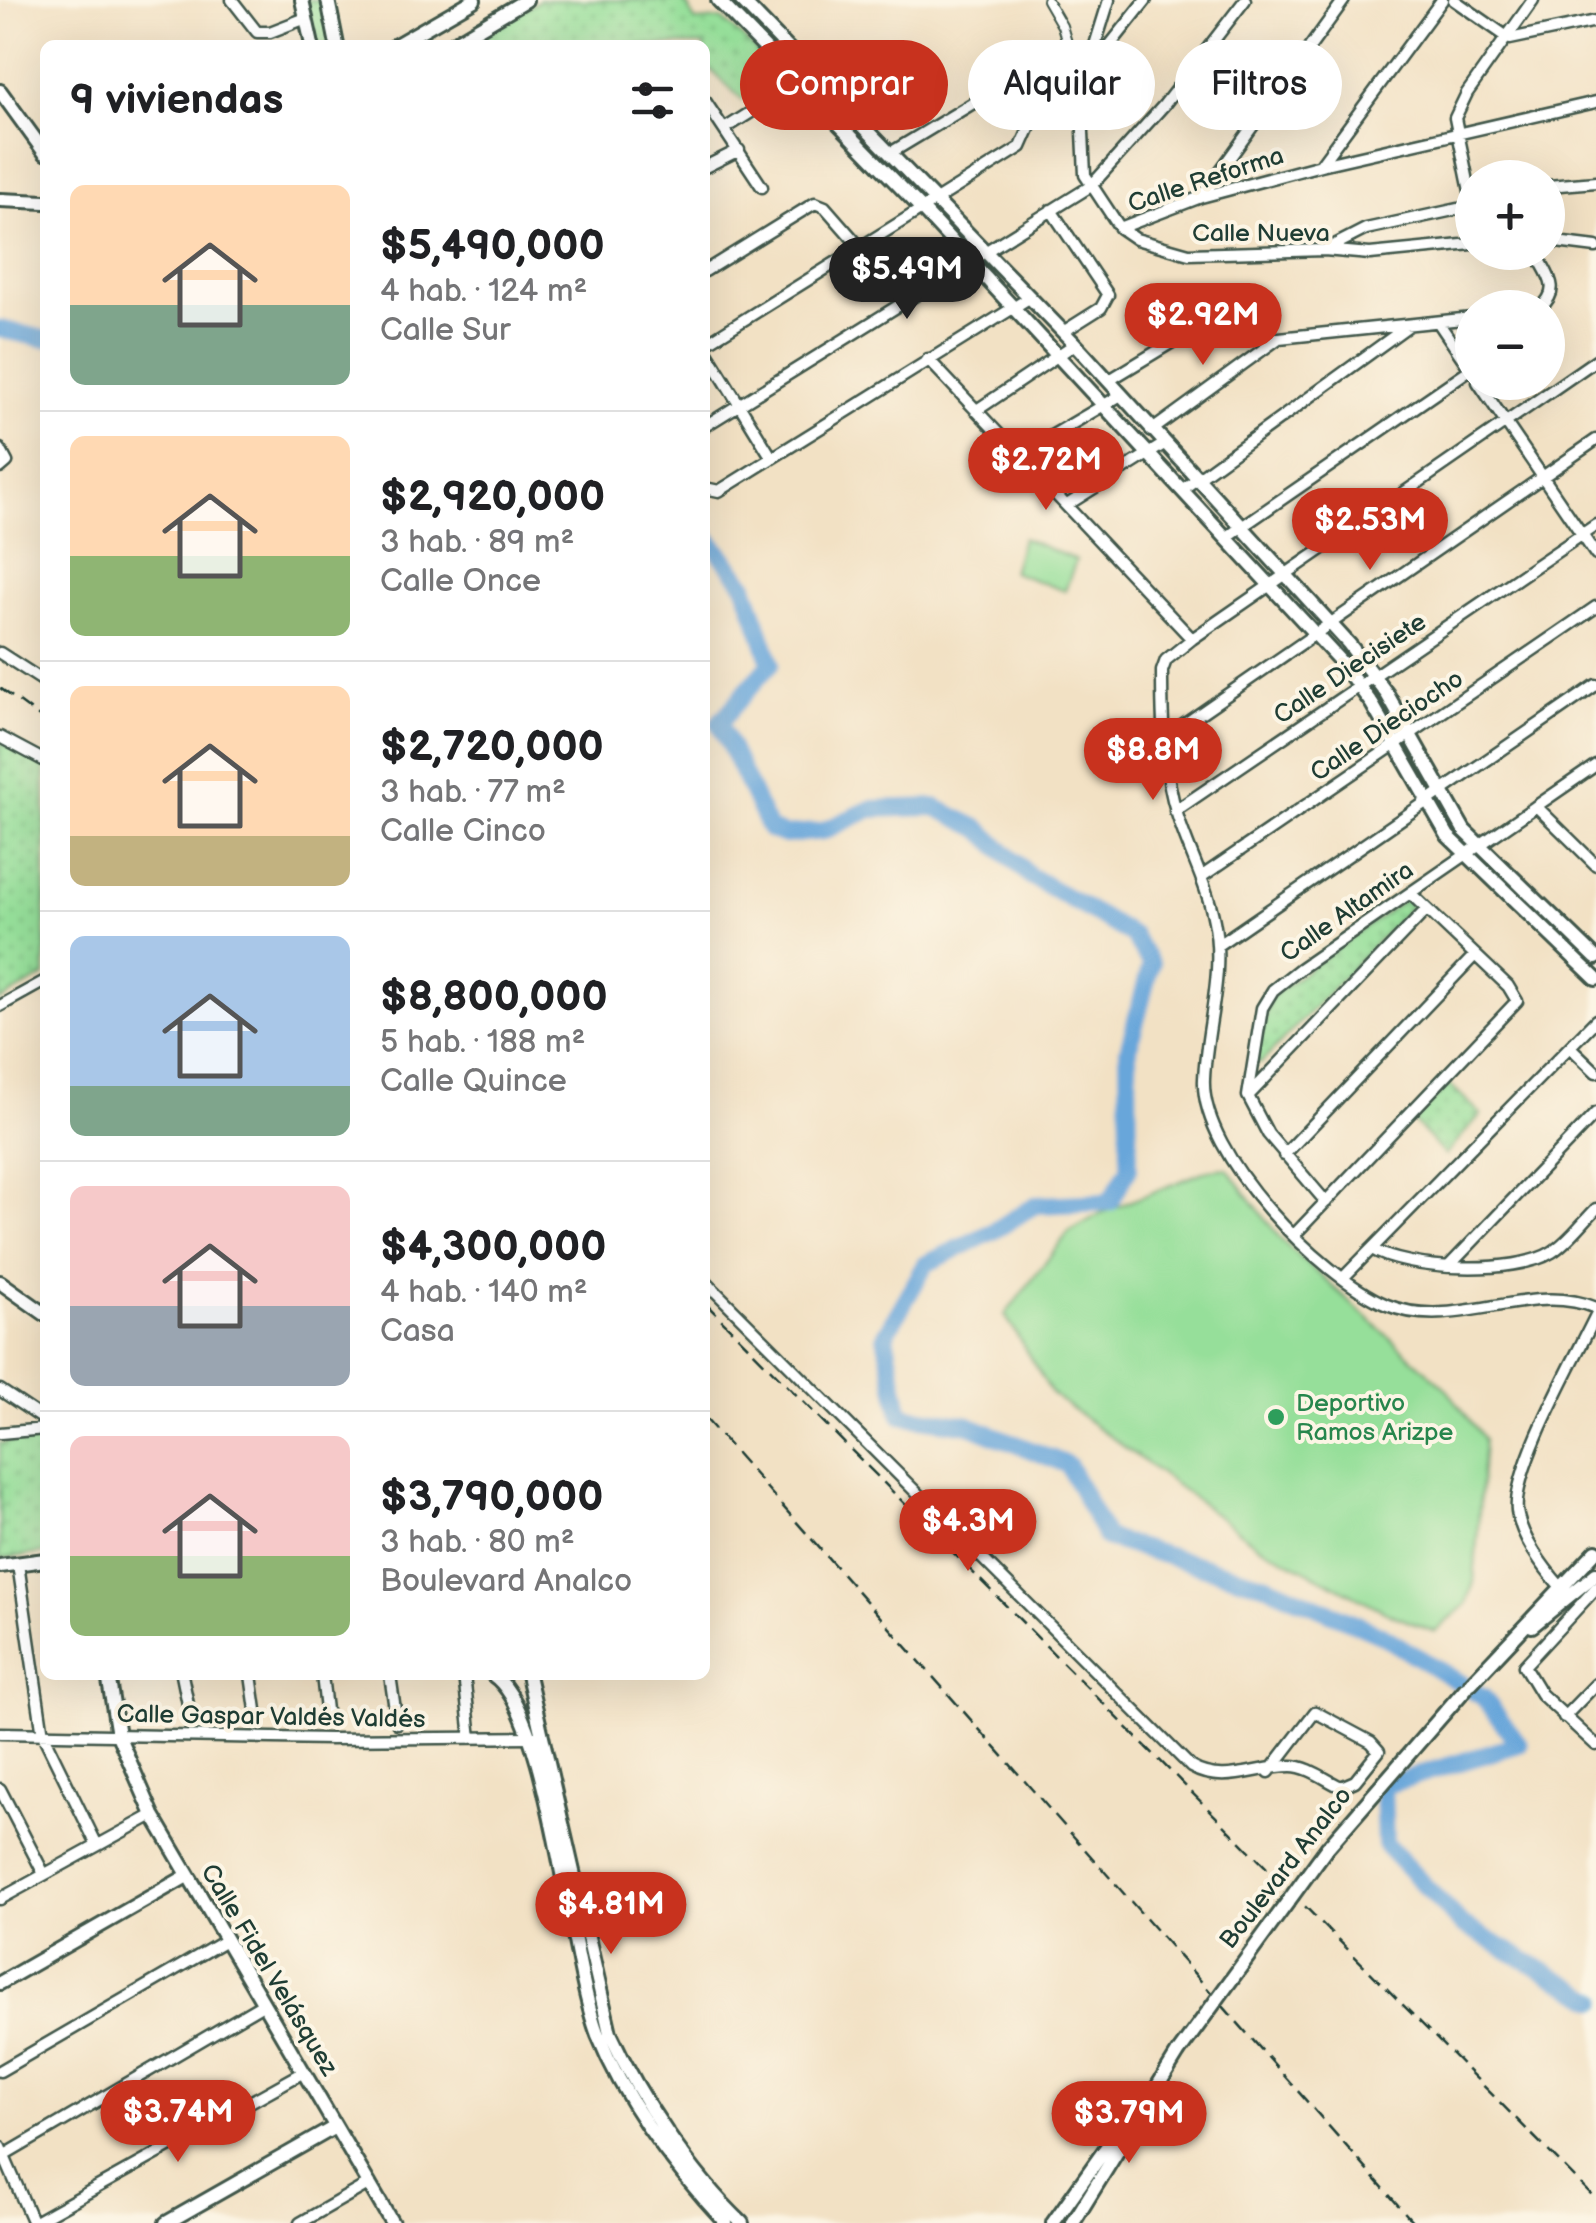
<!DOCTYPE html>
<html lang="es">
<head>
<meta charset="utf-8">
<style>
  :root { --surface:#fff; --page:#f6f6f6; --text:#202124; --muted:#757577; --line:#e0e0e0; --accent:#c8321e }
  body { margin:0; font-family:"Balsamiq Sans",sans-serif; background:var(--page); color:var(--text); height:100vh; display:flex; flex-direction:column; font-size:38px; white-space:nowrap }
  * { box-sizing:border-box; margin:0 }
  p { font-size:32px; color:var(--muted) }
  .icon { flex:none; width:55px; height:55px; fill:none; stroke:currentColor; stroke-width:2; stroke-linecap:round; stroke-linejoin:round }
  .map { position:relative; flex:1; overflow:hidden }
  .panel { position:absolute; left:40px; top:40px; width:670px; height:1640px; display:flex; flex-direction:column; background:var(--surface); border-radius:15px; box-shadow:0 10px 40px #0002 }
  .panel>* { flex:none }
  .guide { position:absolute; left:740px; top:40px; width:705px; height:90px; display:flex; gap:20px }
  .controls { position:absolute; left:1455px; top:160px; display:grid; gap:20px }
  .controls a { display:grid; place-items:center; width:110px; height:110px; border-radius:50%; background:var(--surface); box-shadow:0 10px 40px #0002; font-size:50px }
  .price { position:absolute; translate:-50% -85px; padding:0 22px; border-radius:35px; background:var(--accent); color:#fff; font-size:32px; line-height:65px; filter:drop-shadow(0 2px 5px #0008) }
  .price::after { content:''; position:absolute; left:50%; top:60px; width:30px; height:22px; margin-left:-15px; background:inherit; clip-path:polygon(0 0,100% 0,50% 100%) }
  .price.active { background:#222; color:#fff }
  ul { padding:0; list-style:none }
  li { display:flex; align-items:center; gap:30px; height:250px; padding:0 30px }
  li+li { border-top:2px solid var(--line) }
  li span { display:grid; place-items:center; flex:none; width:280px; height:200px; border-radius:15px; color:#555 }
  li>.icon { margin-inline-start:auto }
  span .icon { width:120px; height:120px; fill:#fffc; stroke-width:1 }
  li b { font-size:42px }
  h2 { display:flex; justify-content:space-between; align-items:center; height:120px; padding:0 30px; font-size:42px }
  .pill { padding:0 35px; border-radius:45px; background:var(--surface); box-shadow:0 10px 40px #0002; font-size:35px; line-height:90px }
  .pill.active { background:var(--accent); color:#fff }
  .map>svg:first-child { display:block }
</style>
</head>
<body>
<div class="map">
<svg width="1596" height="2223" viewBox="0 0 1596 2223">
  <defs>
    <pattern id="park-dots" width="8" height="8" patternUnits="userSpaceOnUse" patternTransform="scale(2.5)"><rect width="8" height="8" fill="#96df9a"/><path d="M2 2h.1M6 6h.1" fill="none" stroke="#81c085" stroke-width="1.8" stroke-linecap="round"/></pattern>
  </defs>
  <rect width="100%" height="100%" fill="#fcf5e5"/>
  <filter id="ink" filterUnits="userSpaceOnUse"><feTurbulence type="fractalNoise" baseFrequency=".01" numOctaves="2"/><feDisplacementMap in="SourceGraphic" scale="20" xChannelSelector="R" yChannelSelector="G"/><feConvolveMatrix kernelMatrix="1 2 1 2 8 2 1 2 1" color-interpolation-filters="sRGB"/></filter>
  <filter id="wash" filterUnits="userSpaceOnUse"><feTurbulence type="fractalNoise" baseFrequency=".0048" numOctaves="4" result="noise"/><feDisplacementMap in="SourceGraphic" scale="40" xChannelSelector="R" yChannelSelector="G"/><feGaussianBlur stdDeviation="2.25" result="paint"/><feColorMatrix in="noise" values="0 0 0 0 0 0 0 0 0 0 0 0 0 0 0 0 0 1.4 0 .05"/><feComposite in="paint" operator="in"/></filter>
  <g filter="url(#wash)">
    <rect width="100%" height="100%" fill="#f2e1c4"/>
    <path fill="#96df9a" stroke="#5a8e67" stroke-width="2.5" d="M303 0H326L335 45H313Z
      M1022 538 1076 560 1065 591 1012 572Z
      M1227 1168 1283 1242 1447 1389 1484 1439 1474 1582 1467 1604 1435 1632 1392 1615 1256 1544 1052 1394 1005 1315 1069 1232 1101 1213 1208 1170Z"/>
    <path fill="url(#park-dots)" stroke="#5a8e67" stroke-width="2.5" d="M540 0H684L695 21 722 19 783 75 742 100 705 64V45H464Z
      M0 741 45 764V976L0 1001Z
      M1408 897 1412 905 1261 1063 1254 1062 1271 996Z
      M1449 1084 1481 1114 1445 1155 1413 1121Z
      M45 1436V1553L0 1559V1443Z"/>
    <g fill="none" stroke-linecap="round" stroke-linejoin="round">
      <path stroke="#68a6da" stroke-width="18" d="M0 329 45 339
        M705 534 745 585 771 663 719 723 769 829 785 835 823 831 871 809 935 807 980 829 1030 876 1132 935 1151 964 1128 1050 1129 1168 1110 1202 1035 1205 994 1231 926 1264 885 1336 901 1415 969 1425 1068 1465 1106 1538 1270 1586 1380 1634 1483 1697 1519 1744 1383 1786 1385 1844 1461 1924 1596 2000"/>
    </g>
  </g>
  <g filter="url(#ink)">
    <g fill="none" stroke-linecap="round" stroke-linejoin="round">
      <g stroke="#3f564a" stroke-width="12">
        <path id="pedestrian" d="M1047 0 1062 26 1081 89"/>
      </g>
      <g stroke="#3f564a" stroke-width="15">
        <path id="minor" d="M232 0 257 32H270L306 18
          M1146 0 1087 74 1081 89 1085 175 1120 228 1136 239 1189 254 1324 250 1370 254 1472 244
          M1454 0 1510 39 1596 21
          M1087 71 1109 0
          M705 101 762 187
          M726 128 815 72
          M1321 164 1442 0
          M705 167 739 150
          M1548 186 1596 182
          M1202 196 1344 0
          M1472 201 1455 118 1467 93 1533 0
          M1051 210 1108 295 1101 308 1063 332
          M1120 228 1201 197 1321 165 1596 102
          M1548 241 1596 247
          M1325 250 1366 229 1472 206
          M1536 252C1545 273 1564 288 1540 308
          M705 271 815 203 825 207 860 247
          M1438 322 1472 372
          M705 344 1021 147 1029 129 1031 78 1023 73 892 152
          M705 349 772 458
          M928 359 1192 639
          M1596 360 1192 639 1166 660 1162 671C1162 716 1163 771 1177 814 1188 850 1207 884 1214 921 1225 975 1206 1026 1204 1079 1200 1155 1321 1277 1387 1305 1455 1333 1530 1280 1596 1308
          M1108 381 1179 338H1279L1472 318
          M1478 382 1596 555
          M977 410 1075 344
          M705 426 1091 186 1164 105 1245 0
          M1151 431 1279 338
          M0 449 7 462 0 468
          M1019 455 1121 395
          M705 488 719 491 1029 298
          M1183 489 1408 326
          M1067 505 1164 444
          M1227 537 1472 368
          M0 653 45 682
          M0 737 45 761
          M1166 737 1596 440
          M1536 806 1596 865
          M1175 811 1596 525
          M1201 877 1596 607
          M1218 945 1596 685
          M0 1006 45 981
          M1570 1047 1596 1072
          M1248 1096 1426 910
          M1284 1155 1474 956
          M1326 1202 1268 1134 1248 1096 1262 1008 1273 990 1301 968 1596 765
          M1295 1234 1517 1001 1508 986 1410 893
          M1372 1249C1407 1271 1516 1275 1552 1252 1568 1242 1582 1223 1596 1209
          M1449 1266 1596 1113
          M1343 1278 1596 1020
          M705 1281 1191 1767C1223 1786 1258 1766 1291 1766 1308 1766 1326 1780 1341 1787L1355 1781 1379 1751 1371 1742 1315 1712 1269 1772
          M0 1390 45 1420
          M0 1433 45 1429
          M18 1564 43 1735 97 1845
          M1560 1586C1543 1567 1521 1537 1517 1511 1512 1469 1576 1357 1596 1315
          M1596 1588 1524 1666 1541 1694 1596 1745
          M182 1675 190 1714
          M251 1675 257 1717
          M322 1675 327 1719
          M390 1675 397 1723
          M464 1675 471 1738
          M1564 1717 1596 1684
          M0 1733 331 1739 535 1737
          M0 1789 44 1874
          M0 1899 153 1815
          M0 2071 226 1940
          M0 2147 33 2223
          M5 2155 263 2004
          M33 2223 304 2072
          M300 2223 370 2183"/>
      </g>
      <g stroke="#3f564a" stroke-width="18">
        <path id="tertiary" d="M302 0 312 45
          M328 0 337 45
          M718 0 922 209 1341 662 1372 704 1448 836 1596 979
          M741 0 1075 344 1349 644 1387 694 1464 830 1596 958
          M396 45 474 0
          M450 45 526 0
          M0 91 45 153
          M0 200 45 202
          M0 1282 45 1314
          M0 1566 45 1560
          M1532 1626 1596 1574
          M108 1675 118 1735 153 1815 392 2223
          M493 1675C550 1713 568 1957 598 2035 626 2104 676 2169 726 2223
          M528 1675 610 2033C639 2097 691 2175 742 2223
          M1471 1683 1596 1551
          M0 1983 187 1876
          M166 2223 335 2127
          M1053 2223 1111 2141
          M1073 2223 1178 2053"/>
      </g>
      <use href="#pedestrian" stroke="#fff" stroke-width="8"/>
      <use href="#minor" stroke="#fff" stroke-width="10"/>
      <use href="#tertiary" stroke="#fff" stroke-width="12"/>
      <path stroke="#1f3d34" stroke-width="2.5" stroke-dasharray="15 8" stroke-linecap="butt" d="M0 688 45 721
        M705 1303 1596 2199
        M705 1418 1414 2223"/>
      <g stroke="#3f564a" stroke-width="18" stroke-linecap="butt">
        <path id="tertiary-bridge" d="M1178 2053 1327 1848 1467 1687"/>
      </g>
      <use href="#tertiary-bridge" stroke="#fff" stroke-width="12"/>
    </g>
  </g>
  <circle fill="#2e9e5b" stroke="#fcf5e5" stroke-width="4" cx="1276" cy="1417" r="10"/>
  <g text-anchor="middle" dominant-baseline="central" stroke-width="8" stroke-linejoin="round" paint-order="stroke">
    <g font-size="25" fill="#1f3d34" stroke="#fcf5e5">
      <text transform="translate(1206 180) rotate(-18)">Calle Reforma</text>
      <text x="1261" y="233">Calle Nueva</text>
      <text transform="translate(1350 669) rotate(-34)">Calle Diecisiete</text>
      <text transform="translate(1387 726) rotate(-34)">Calle Dieciocho</text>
      <text transform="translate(1347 912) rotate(-35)">Calle Altamira</text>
      <text transform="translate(271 1717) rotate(1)">Calle Gaspar Valdés Valdés</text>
      <text transform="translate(1286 1868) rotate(-52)">Boulevard Analco</text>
      <text transform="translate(269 1970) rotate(59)">Calle Fidel Velásquez</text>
    </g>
    <g font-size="25" fill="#27864d" stroke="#fcf5e5" text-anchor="start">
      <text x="1296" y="1403">Deportivo<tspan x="1296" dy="29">Ramos Arizpe</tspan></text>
    </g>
  </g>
</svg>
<div class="controls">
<a>+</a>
<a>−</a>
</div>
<b class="price active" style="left:907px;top:322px">$5.49M</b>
<b class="price" style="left:1203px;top:368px">$2.92M</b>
<b class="price" style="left:1046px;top:513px">$2.72M</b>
<b class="price" style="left:1370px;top:573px">$2.53M</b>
<b class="price" style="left:1153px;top:803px">$8.8M</b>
<b class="price" style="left:968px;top:1574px">$4.3M</b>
<b class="price" style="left:611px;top:1957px">$4.81M</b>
<b class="price" style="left:178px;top:2165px">$3.74M</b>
<b class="price" style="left:1129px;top:2166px">$3.79M</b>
<div class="guide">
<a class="pill active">Comprar</a>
<a class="pill">Alquilar</a>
<a class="pill">Filtros</a>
</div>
<section class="panel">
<h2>9 viviendas<svg class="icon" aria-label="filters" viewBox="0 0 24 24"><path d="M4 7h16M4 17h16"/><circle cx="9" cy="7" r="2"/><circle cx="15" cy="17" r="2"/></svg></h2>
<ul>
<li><span style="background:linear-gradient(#ffd9b3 60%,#7fa58c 0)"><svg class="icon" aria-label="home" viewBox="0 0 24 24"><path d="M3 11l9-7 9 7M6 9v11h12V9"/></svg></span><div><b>$5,490,000</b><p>4 hab. · 124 m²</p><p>Calle Sur</p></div></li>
<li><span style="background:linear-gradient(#ffd9b3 60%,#8fb573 0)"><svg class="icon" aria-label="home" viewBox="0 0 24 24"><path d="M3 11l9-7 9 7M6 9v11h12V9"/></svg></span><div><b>$2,920,000</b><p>3 hab. · 89 m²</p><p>Calle Once</p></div></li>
<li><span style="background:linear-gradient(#ffd9b3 75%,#c2b280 0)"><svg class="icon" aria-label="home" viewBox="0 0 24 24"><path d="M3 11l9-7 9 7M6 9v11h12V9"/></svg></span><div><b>$2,720,000</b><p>3 hab. · 77 m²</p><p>Calle Cinco</p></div></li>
<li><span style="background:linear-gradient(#a9c7e8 75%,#7fa58c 0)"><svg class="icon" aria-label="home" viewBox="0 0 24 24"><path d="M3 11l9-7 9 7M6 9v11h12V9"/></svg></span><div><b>$8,800,000</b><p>5 hab. · 188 m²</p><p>Calle Quince</p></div></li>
<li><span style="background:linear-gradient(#f6c9c9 60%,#9aa5b1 0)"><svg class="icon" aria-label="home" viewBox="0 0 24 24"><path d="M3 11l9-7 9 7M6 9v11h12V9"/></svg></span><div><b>$4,300,000</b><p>4 hab. · 140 m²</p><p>Casa</p></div></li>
<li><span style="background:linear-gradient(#f6c9c9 60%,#8fb573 0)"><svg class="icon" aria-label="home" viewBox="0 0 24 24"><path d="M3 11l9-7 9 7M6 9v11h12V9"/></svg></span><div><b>$3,790,000</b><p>3 hab. · 80 m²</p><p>Boulevard Analco</p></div></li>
</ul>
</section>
</div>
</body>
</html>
